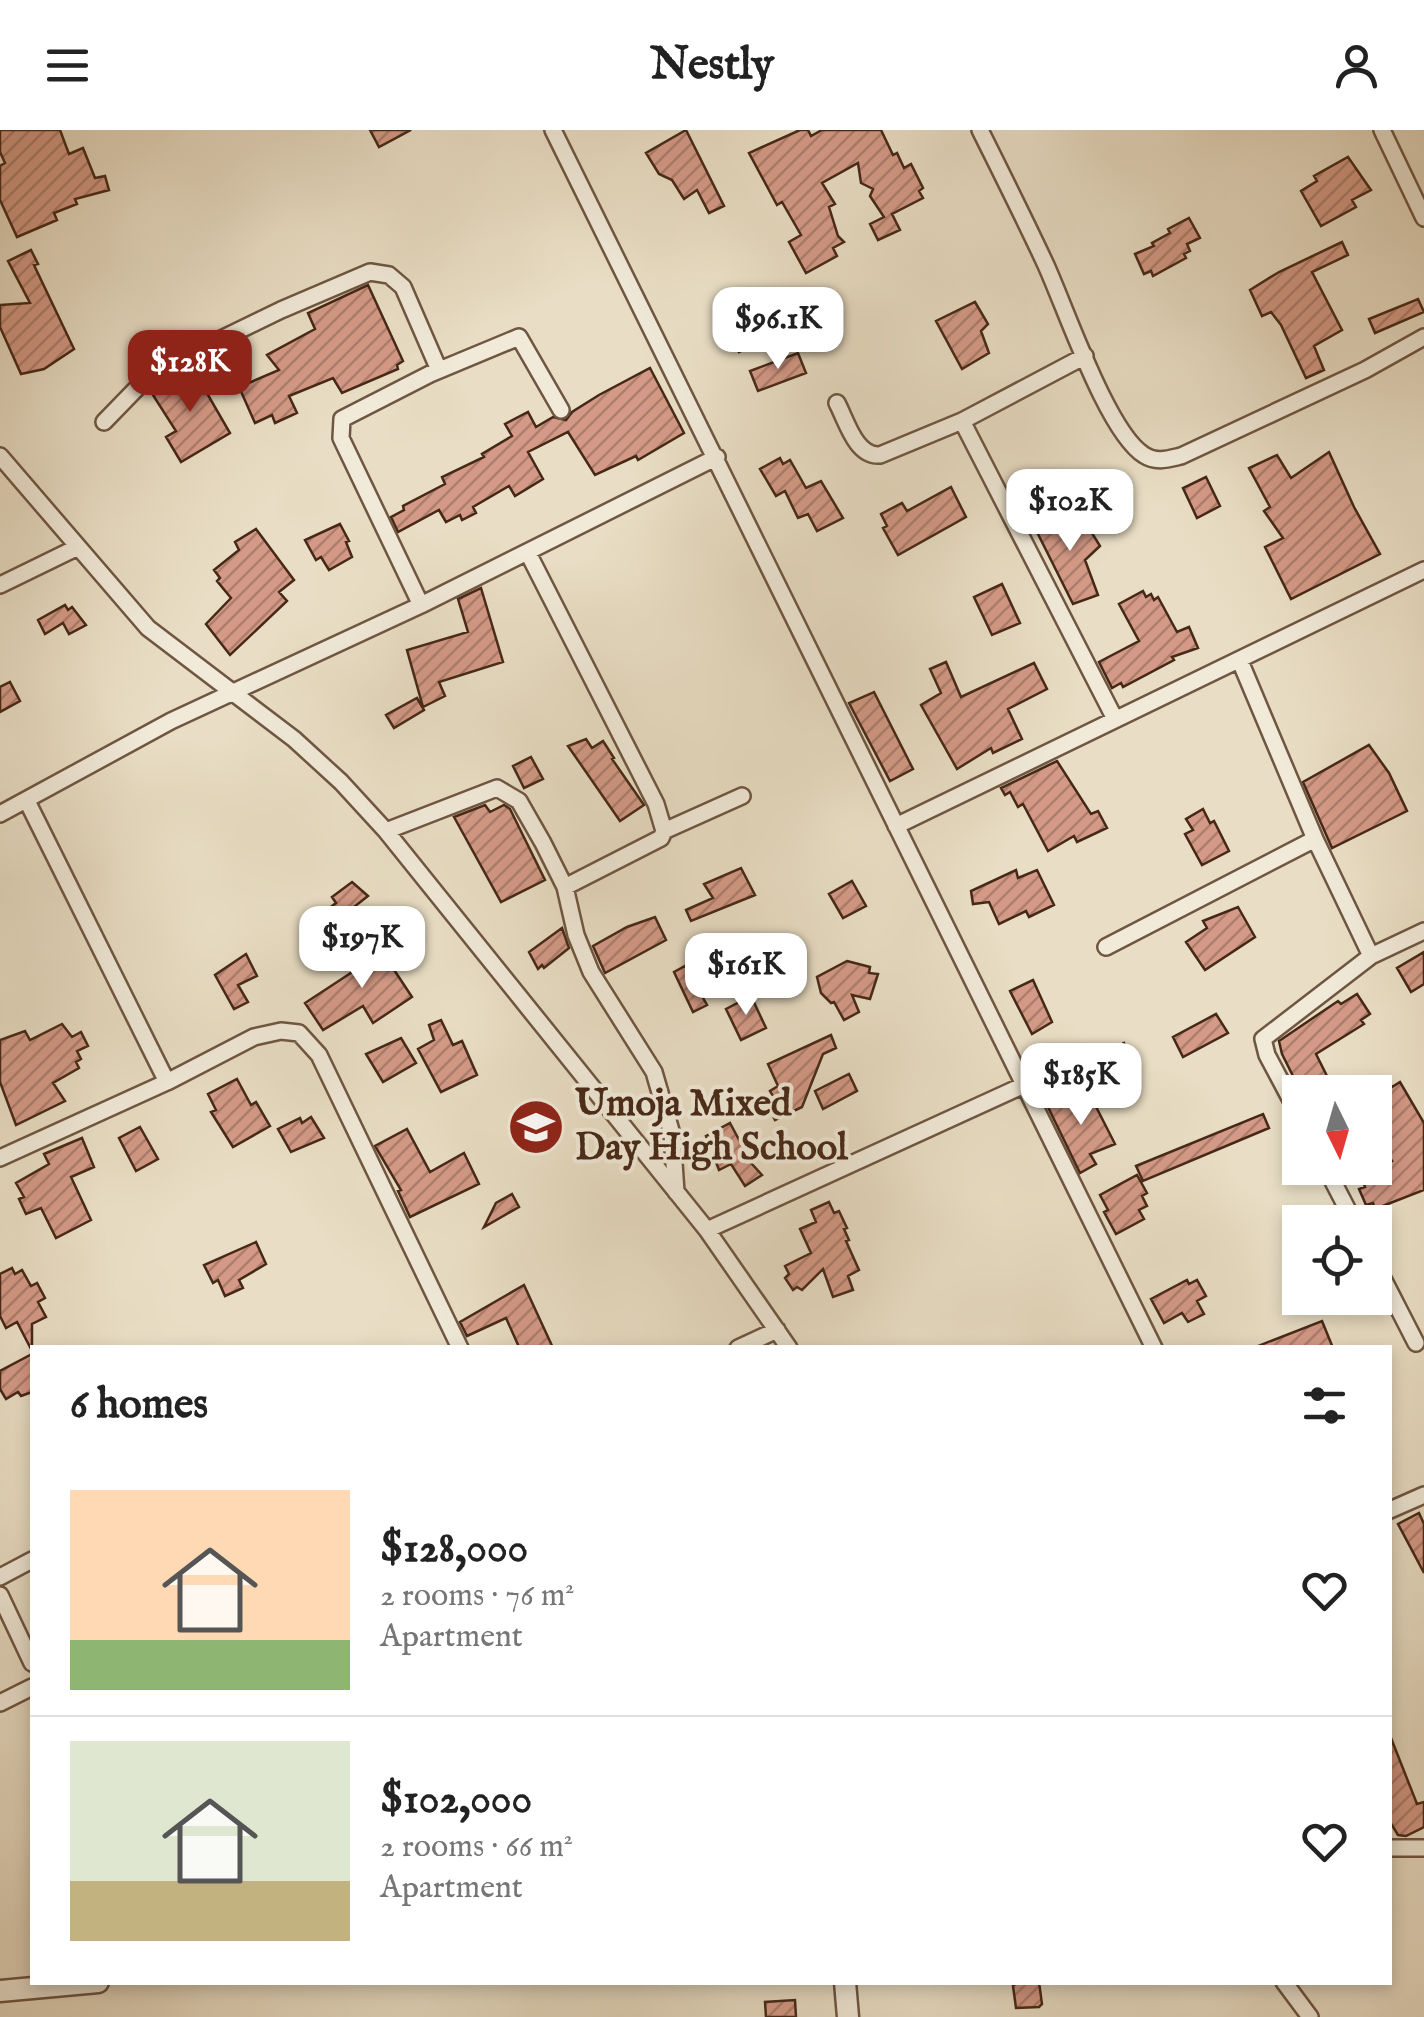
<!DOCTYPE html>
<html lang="en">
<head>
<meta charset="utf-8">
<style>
  :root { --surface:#fff; --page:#f2f2f2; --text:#222; --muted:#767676; --line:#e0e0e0; --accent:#8f2418 }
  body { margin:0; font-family:"IM FELL English",serif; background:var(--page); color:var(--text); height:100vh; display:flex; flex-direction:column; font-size:38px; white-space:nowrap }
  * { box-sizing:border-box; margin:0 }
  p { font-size:32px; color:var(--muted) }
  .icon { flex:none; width:55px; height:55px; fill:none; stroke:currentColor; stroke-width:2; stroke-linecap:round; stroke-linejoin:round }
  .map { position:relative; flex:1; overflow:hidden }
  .side { position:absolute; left:30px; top:1215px; width:1362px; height:640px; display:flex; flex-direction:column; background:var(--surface); border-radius:0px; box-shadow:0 5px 15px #0003 }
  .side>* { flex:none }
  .needle { width:65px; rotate:175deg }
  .tools { position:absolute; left:1282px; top:945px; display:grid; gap:20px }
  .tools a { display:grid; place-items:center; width:110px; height:110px; border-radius:0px; background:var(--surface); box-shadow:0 5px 15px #0003; font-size:50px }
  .price { position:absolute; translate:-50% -85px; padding:0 22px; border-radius:20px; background:#fff; color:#222; font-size:32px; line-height:65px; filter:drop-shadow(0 2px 5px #0008) }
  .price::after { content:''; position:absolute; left:50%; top:60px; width:30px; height:22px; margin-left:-15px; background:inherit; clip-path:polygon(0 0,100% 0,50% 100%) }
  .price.selected { background:var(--accent); color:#fff }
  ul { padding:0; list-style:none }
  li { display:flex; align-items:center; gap:30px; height:250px; padding:0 40px }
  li+li { border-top:2px solid var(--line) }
  li span { display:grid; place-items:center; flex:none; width:280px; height:200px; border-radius:0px; color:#555 }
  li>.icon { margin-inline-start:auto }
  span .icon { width:120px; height:120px; fill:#fffc; stroke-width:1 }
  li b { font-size:42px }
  h2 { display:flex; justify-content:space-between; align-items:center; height:120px; padding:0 40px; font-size:42px }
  header { display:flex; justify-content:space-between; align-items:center; height:130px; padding:0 40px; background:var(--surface); font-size:45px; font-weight:700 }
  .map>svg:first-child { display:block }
</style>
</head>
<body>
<header><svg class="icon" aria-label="menu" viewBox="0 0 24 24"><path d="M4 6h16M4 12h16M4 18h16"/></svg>Nestly<svg class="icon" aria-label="person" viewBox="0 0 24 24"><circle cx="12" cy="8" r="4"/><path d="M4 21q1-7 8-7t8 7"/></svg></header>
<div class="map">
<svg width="1424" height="1887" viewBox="0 0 1424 1887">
  <defs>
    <pattern id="building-hatch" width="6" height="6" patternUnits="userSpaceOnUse" patternTransform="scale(2.5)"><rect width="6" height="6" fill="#d49a87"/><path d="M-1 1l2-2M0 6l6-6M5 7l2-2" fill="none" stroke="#ae7e6d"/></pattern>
  </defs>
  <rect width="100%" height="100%" fill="#e9dec5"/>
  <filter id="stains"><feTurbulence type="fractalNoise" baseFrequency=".002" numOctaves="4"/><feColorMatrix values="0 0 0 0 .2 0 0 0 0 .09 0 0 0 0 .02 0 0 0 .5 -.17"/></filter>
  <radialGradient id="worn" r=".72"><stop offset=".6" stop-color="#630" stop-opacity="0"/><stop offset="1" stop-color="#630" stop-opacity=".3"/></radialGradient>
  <path fill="url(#building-hatch)" stroke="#462817" stroke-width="2.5" d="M0 0H60L69 24 83 18 95 48 105 46 109 60 75 69 77 74 54 83 57 90 17 107 0 70V36L5 33 0 22Z
    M370 0H411L379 17Z
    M686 0 724 76 709 83 697 60 684 69 672 50 659 44 646 23Z
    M800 0H808L811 6 822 0H881L893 25 897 23 904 38 911 34 923 58 919 61 923 68 892 84 900 100 878 110 870 94 884 87 870 66 873 59 861 53 858 33 822 53 835 74 829 77 838 106 844 112 833 118 837 126 806 143 789 112 801 105 782 72 777 75 749 23Z
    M1348 27 1371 60 1352 70 1356 77 1321 96 1301 61 1317 51 1314 46Z
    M1189 88 1200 108 1187 114 1190 121 1184 124 1186 128 1153 146 1151 141 1144 144 1135 124 1154 116 1152 113 1170 103 1168 99Z
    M1342 112 1348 125 1312 142 1342 200 1314 216 1324 240 1306 248 1281 195 1271 182 1262 186 1250 160 1279 142Z
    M31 120 38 134 34 135 74 219 44 239 21 244 0 197V175L30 173 8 131Z
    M368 155 403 231 397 235 398 239 342 263 333 248 289 266 297 283 275 293 272 285 255 293 239 257 279 240 267 225 315 199 308 183Z
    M1418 169 1424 182 1375 203 1369 189Z
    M975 172 988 194 981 201 989 223 962 239 936 191Z
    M748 185 763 210 739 222 726 197Z
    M798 223 806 243 758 261 750 241Z
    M650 238 684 303 638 330 636 326 595 345 568 302 528 322 543 349 515 366 509 356 473 377 476 383 462 390 460 385 446 392 439 380 398 402 391 387 404 380 403 376 445 354 442 347 484 327 482 324 512 306 505 294 528 282 536 297 553 287 566 290 572 282 599 265Z
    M193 239 230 303 181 332 166 307 176 301 151 262Z
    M1329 322 1354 377 1380 424 1291 469 1265 417 1283 408 1264 381 1270 377 1249 338 1277 325 1291 348Z
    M780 328 783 334 790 330 806 358 821 351 843 388 817 401 808 384 798 388 785 361 776 366 760 339Z
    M1206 347 1220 376 1197 388 1183 358Z
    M951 357 966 387 898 425 883 398 887 396 881 384 902 373 907 381Z
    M1058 381 1069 401 1084 390 1100 416 1085 430 1098 465 1073 474 1033 394Z
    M340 394 349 411 346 412 352 427 329 440 321 427 316 430 305 410Z
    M256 399 294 450 279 462 287 471 230 525 206 494 231 468 217 451 220 448 214 440 239 420 235 412Z
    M1002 454 1020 493 992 505 974 467Z
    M481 458 503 532 439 552 445 566 423 577 407 520 468 502 458 469Z
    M1143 461 1146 467 1151 464 1154 470 1158 467 1177 502 1189 497 1198 518 1172 527 1174 530 1123 557 1121 553 1112 558 1099 532 1139 511 1119 474Z
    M65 475 68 480 72 477 86 495 69 504 63 493 45 504 38 490Z
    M946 532 961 567 1034 533 1047 559 1008 579 1022 609 993 623 991 618 957 639 921 575 941 563 930 539Z
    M10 552 20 571 0 582V557Z
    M874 562 913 639 890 651 849 573Z
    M417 568 424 580 394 598 386 585Z
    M586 609 592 618 603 611 614 628 612 629 644 675 620 691 568 616Z
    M1369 615 1389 643 1407 681 1332 718 1303 652Z
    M531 627 543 649 524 658 513 636Z
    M1057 631 1091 684 1098 681 1107 698 1077 712 1074 706 1048 721 1023 674 1018 677 1010 662 1005 665 1001 658Z
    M485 675 490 682 504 675 510 679 545 750 501 772 454 687Z
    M1203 679 1210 693 1214 691 1229 721 1202 735 1185 704 1193 700 1186 689Z
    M741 738 755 765 691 791 686 780 713 768 704 754Z
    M1016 740 1018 748 1037 740 1054 775 1029 787 1026 781 999 794 989 772 973 774 971 761Z
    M852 751 866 776 843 788 829 764Z
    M352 752 368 766 340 788 332 776 336 773 332 767Z
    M1238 777 1255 807 1205 840 1186 812 1207 798 1203 791Z
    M655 787 666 810 605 843 593 816 627 797Z
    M562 798 569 818 544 838 542 835 538 839 529 822Z
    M375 811 412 867 373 893 363 876 323 900 305 873 366 833 358 824Z
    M1424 822V854L1411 862 1397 838Z
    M246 824 257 846 238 855 248 872 234 879 215 845Z
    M847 831 870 837 869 843 878 844 870 869 852 865 859 882 844 890 834 872 831 873 821 863 817 847Z
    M685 836 707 875 693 882 674 842Z
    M1033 850 1052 892 1032 904 1010 861Z
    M1357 864 1370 884 1361 890 1364 894 1316 924 1335 962H1301L1282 924 1279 911 1338 871 1341 874Z
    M751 866 766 898 741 910 726 879Z
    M1216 884 1228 903 1183 927 1173 907Z
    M441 890 453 915 462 911 477 945 441 962 418 919 434 910 429 895Z
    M62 894 72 907 81 902 88 916 77 921 81 929 76 932 79 938 53 953 65 971 16 995 0 952V910L25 901 30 910Z
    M831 905 836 918 823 924 802 977 775 990 766 972 774 968 770 961 778 956 768 934Z
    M401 908 416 933 383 952 366 924Z
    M1124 913 1131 926 1111 937 1104 924Z
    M849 944 857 961 823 979 815 961Z
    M237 949 251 975 256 972 270 996 233 1017 211 982 216 980 208 964Z
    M1387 949 1392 957 1400 952 1424 993V1060L1375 1079 1373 1073 1366 1075 1359 1059 1365 1057 1360 1043 1392 1031 1375 1002V956Z
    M1087 959 1115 1014 1090 1024 1096 1034 1080 1043 1048 977Z
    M1263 984 1269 998 1143 1051 1136 1036Z
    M311 987 324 1008 291 1022 278 999 300 988 302 993Z
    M730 993 752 1034 762 1045 745 1056 731 1034 719 1040 706 1006Z
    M140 997 158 1029 136 1041 119 1008Z
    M407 999 430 1042 464 1023 479 1054 410 1087 398 1061 401 1060 375 1016Z
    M82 1008 94 1037 71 1047 91 1090 56 1108 41 1078 26 1084 19 1069 24 1067 16 1053 49 1034 44 1024Z
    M1137 1045 1147 1063 1142 1066 1147 1076 1139 1080 1144 1089 1116 1104 1104 1082 1108 1080 1100 1065Z
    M512 1064 519 1077 484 1097 496 1073Z
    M829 1072 834 1083 839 1081 847 1098 844 1099 849 1110 846 1111 859 1140 848 1146 853 1160 833 1167 823 1139 802 1160 797 1157 793 1160 785 1148 789 1144 785 1136 811 1123 800 1099 816 1092 811 1080Z
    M256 1112 266 1134 239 1150 243 1158 225 1166 218 1150 213 1153 204 1135Z
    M12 1138 15 1144 22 1140 31 1156 37 1153 45 1168 38 1172 46 1187 32 1194V1221L17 1192 6 1198 0 1186V1144Z
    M1187 1150 1189 1154 1197 1150 1206 1166 1197 1171 1204 1184 1188 1192 1182 1183 1164 1193 1151 1169Z
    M524 1155 553 1218 519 1217 506 1188 467 1206 460 1192Z
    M1322 1191 1333 1218H1258V1216Z
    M32 1224V1262L21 1266 18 1262 6 1269 0 1259V1241Z
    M1419 1383 1424 1394V1443L1398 1394Z
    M1391 1608 1417 1674 1424 1672V1697L1406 1706 1398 1705 1390 1692Z
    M1018 1852H1039L1042 1874 1039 1877 1016 1878 1013 1856Z
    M795 1870 796 1887H766L765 1872Z"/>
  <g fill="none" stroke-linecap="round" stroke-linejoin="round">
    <g stroke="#6f5642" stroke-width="20">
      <path id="minor" d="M553 0 1154 1218
        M980 0C1002 44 1024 88 1045 133 1065 176 1107 302 1144 325 1156 333 1168 329 1181 326L1365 240 1424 207
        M1382 0 1424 88
        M837 273C847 292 856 327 880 325L962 291 1085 226
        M962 291 1115 589
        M104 292 138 257 172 233 281 180 370 142 389 145 403 157 439 240
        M0 326 148 498 294 609 341 652 386 701 707 1100 789 1218
        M528 423 656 674 664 701
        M0 455 78 417
        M421 475 341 308 342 289 430 244 519 207 561 280
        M1240 531 1315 709 1371 826
        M27 671 167 952
        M0 684 171 591 421 475 717 327
        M896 696 1424 440
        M386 701 497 658 519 671 543 713 565 757 576 805 591 842 654 942 672 1004 676 1062
        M565 757 661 708 664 701 742 666
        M1106 817 1315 709
        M1300 987 1267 925 1263 909 1371 826 1424 801
        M0 1028 167 952 254 907 281 901 299 903 319 925 460 1218
        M1326 1038 1354 1092
        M707 1100 1022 956
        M1375 1133 1416 1213
        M738 1218 777 1200
        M1390 1380 1424 1365
        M0 1447 32 1430
        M0 1465 32 1533
        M0 1573 32 1557
        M1390 1718H1424
        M1284 1852 1310 1887"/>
    </g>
    <g stroke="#6f5642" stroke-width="25">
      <path id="tertiary" d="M845 1852 848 1887
        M0 1861 98 1852"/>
    </g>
    <use href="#minor" stroke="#f1ead9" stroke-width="15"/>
    <use href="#tertiary" stroke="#f1ead9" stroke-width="20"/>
  </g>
  <defs>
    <g id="school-disc" transform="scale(2.875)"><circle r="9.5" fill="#8f2418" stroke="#f1ead9"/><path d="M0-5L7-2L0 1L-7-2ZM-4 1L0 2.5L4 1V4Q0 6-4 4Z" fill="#fff"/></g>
  </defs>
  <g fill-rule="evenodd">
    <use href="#school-disc" x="536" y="997"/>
  </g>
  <g text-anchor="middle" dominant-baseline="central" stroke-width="8" stroke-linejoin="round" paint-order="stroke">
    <g font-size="38" font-weight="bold" fill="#462817" stroke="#f1ead9" text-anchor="start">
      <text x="575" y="975">Umoja Mixed<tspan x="575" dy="44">Day High School</tspan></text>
    </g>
  </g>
  <rect width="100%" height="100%" filter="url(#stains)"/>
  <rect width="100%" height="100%" fill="url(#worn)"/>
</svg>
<div class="tools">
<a><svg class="needle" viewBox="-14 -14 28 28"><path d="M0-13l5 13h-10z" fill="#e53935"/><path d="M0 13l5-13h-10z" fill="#767676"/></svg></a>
<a><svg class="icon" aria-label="locate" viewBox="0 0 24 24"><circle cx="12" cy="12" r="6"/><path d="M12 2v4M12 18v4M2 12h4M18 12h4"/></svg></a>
</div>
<b class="price" style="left:778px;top:242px">$96.1K</b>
<b class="price selected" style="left:190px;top:285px">$128K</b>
<b class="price" style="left:1070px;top:424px">$102K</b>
<b class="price" style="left:362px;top:861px">$197K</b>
<b class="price" style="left:746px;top:888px">$161K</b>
<b class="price" style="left:1081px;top:998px">$185K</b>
<section class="side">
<h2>6 homes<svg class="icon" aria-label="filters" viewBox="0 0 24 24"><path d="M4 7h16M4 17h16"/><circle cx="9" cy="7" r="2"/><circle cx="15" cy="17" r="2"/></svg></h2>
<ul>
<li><span style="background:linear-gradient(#ffd9b3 75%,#8fb573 0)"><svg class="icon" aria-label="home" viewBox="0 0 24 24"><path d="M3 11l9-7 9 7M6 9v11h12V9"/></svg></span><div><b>$128,000</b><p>2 rooms · 76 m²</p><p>Apartment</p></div><svg class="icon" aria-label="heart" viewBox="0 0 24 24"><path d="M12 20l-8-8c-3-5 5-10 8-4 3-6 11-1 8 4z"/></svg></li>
<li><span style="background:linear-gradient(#dfe7d0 70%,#c2b280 0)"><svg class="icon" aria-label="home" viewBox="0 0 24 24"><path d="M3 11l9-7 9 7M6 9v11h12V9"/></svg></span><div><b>$102,000</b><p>2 rooms · 66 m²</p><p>Apartment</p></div><svg class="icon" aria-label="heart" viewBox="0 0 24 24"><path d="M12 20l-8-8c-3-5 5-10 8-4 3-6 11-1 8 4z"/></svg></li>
</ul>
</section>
</div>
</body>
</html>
